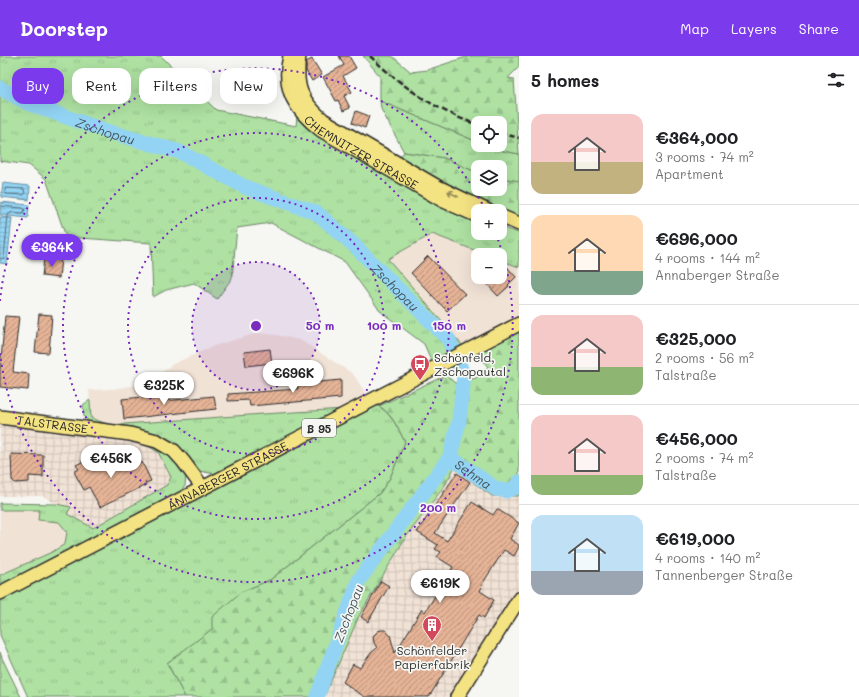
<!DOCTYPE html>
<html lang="en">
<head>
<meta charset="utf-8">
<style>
  :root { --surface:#fff; --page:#f2f2f2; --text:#202124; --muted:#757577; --line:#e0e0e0; --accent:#7c3aed }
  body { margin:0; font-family:Mali,sans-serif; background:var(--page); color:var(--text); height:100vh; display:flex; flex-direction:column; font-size:15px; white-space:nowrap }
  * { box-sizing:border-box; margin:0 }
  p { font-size:13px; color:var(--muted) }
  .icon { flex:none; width:22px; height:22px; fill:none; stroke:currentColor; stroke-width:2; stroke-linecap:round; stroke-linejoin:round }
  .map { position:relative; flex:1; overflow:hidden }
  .side { display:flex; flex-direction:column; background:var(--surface); width:340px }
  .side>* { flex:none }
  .guide { position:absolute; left:12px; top:12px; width:380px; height:36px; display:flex; gap:8px }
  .tools { position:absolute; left:471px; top:60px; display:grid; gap:8px }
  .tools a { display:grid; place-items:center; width:36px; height:36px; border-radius:8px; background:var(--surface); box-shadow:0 4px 16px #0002; font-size:20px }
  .price { position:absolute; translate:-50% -34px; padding:0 9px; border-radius:14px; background:#fff; color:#222; font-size:13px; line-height:26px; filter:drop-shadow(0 1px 2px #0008) }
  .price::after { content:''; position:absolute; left:50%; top:24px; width:12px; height:9px; margin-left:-6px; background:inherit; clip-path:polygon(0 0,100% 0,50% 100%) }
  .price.current { background:var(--accent); color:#fff }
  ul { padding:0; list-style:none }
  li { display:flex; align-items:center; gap:12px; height:100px; padding:0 12px }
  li+li { border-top:1px solid var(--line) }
  li span { display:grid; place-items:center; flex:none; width:112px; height:80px; border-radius:12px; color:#555 }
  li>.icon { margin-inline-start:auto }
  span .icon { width:48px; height:48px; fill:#fffc; stroke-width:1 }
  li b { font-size:17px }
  h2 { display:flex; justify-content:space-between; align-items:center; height:48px; padding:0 12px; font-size:17px }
  .chip { padding:0 14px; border-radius:12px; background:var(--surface); box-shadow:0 4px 16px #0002; font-size:14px; line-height:36px }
  .chip.current { background:var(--accent); color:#fff }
  header { display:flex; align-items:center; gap:24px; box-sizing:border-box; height:56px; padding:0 20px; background:var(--accent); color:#fff }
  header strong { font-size:19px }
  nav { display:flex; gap:22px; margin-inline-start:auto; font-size:14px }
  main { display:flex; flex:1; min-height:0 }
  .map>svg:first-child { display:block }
</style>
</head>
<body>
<header>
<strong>Doorstep</strong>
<nav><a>Map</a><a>Layers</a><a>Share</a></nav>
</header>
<main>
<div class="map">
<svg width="519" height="641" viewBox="0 0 519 641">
  <defs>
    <pattern id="industrial-grid" width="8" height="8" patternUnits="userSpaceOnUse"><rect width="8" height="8" fill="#f1e2d6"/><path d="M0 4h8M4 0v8" fill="none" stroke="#cfc2b8"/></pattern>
    <pattern id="grass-tufts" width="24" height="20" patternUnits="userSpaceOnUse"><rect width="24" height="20" fill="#aee1a2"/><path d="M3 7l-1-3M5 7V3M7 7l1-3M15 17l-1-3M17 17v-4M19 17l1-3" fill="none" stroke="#96c18c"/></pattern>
    <pattern id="forest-firs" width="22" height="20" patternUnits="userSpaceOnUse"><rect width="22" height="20" fill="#aee1a2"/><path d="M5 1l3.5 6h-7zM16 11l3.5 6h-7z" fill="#96c18c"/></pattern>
    <pattern id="water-rules" width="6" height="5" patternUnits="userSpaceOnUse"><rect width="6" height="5" fill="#93d4f4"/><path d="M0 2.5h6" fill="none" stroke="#7fb6d1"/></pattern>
    <pattern id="building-hatch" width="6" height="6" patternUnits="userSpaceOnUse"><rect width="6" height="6" fill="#e5b396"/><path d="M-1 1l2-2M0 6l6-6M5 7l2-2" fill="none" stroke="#ba927b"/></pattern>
  </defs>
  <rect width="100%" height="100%" fill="#f6f6f2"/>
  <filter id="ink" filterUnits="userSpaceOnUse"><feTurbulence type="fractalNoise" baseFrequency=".025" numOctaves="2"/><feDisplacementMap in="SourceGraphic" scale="8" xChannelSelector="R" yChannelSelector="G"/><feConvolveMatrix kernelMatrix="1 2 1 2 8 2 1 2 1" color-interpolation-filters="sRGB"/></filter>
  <g filter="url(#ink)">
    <path fill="#f1e2d6" d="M432 178 487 199H478V221H500V204L519 211V261L462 289 388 204Z
      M258 277 276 279 300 284 353 318 366 338 344 353 263 358 110 369 91 362 89 334 113 333 138 329 161 317 173 308 214 290Z
      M0 454H39L38 464 59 466 67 476 65 488 52 496 0 519Z"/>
    <path fill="url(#industrial-grid)" d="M0 367 146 389 158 396 171 421 167 429 93 472 67 458 70 451 56 448 43 440H0Z
      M454 411 492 440H519V535L516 542 454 641H324L359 560 403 486 445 429Z"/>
    <path fill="url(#grass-tufts)" stroke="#6c8666" d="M0 0H161L216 54 296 70 297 59 302 66 314 77 456 158 478 165V177H500V171L519 177V211L500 204V199H487L432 178 388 203 462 289 432 306 424 288 380 255 345 206 271 167 237 172 232 222 217 243 194 227 166 234 153 241 151 187 66 181 46 123 29 109 0 105Z
      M380 45 478 86V89H484L493 93 519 98V125L500 122V111H478V117L444 102 404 96 381 53Z
      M90 344 91 362 110 369 263 358 344 353 214 418 200 415 182 397 94 370 84 361 83 349Z
      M375 348C391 357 397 370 405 386L390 422 380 437 270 524 241 536 213 573 167 607 185 641H28L0 579V543Z
      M146 389 161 393 174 401 186 419 185 430 179 437 0 531V519L52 496 65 488 67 476 59 466 38 464 39 454H0V447L56 448 71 451 67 458 93 472 167 429 171 421 158 396Z
      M0 596 2 602 21 641H0Z"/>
    <path fill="url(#forest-firs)" stroke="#6c8666" d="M363 0H392L411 16 427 14 469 0H519V11L508 22 514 23 519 98 493 93 484 89H500V67H478V86L380 45V20Z
      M404 96 444 102 478 117V133H500V122L519 125V163L500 155H493L398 103Z
      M519 274V440H492L454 412 445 429 404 484 359 560 324 641H185L167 607 212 573V561L241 536 270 524 380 437 390 422 405 386C398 372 392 358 379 350L446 319 455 327 476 322 488 311 478 298Z"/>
    <path fill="url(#water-rules)" stroke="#6990a4" d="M3 127 30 130 29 144 1 141Z
      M1 146 29 149 28 162 0 159Z
      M0 161 12 162 7 208 0 207Z"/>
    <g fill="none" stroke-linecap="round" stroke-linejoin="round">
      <path stroke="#556f7b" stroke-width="1" d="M6 132 24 133 25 138 23 139 6 138 5 136Z
        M0 150 23 152 25 154 23 157 12 156 8 159 4 202 0 203"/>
      <g stroke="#93d4f4" stroke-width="15">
        <path id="s1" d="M0 32 27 47 106 75 180 96 245 131 317 157 355 190 449 284 464 320 459 365 450 401 359 524 317 641"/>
        <path id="s2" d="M450 401 496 433 506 435 515 432 519 426"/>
      </g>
    </g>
    <path fill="url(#building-hatch)" stroke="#2b2b2b" d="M339 0H349L356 12 343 20 352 36 344 40 350 52 343 55 338 44 336 45 323 21 344 9Z
      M312 3 322 19 312 25 306 15V6Z
      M356 55 369 60 365 72 352 67Z
      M428 200 465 238 447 255 411 217Z
      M44 202 61 203 59 222 42 220Z
      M507 211 516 221 508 229 509 230 498 240 486 227 493 221H500V217Z
      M39 258 52 259 49 297 35 296Z
      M5 260 19 261 13 316 29 318 28 334 0 331V314Z
      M270 293 272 307 246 310 244 296Z
      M341 324V342L250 350 249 344 228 345V338L298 333 297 328Z
      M164 339V345L214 340 216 353 124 363 122 343Z
      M11 398 43 399V421L29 420V426L15 427 12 424Z
      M90 402 93 406 99 402 102 408 112 402 117 412 122 410 124 413 136 407 137 409 142 406 151 425 145 427 146 429 100 451 89 431 84 434 74 416 79 413 76 409Z
      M457 417 470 426 435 477 447 485 472 446 493 459 497 453 519 467 510 483 519 489V491L514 500 504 494 481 530 482 531 480 535 494 544 484 562 479 559 429 641H365L349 631V630L343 626 353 608 360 612 371 597 377 592 374 587 373 580 378 575 381 574H385L390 579 395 597 422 553 425 556 453 511 437 501 441 496 435 493 438 489 417 476Z
      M381 525 389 530 368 566 361 561Z"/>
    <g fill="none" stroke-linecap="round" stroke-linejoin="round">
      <g stroke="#2b2b2b" stroke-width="16">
        <g id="major">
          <path id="s3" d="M290 0C282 33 295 54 321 74L444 145 478 160"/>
          <path d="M299 0C295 30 300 44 323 64L438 131 488 155"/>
          <path d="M500 160 519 168"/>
          <path id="s4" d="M0 361 130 378 157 385 174 395 183 405 203 432"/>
          <path id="s5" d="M0 537 519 268"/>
          <path d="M457 641 519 543"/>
        </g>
      </g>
      <use href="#major" stroke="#f4e382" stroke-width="13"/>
      <path stroke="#2b2b2b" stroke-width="2.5" stroke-dasharray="6 3" stroke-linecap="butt" d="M370 0C401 30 437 55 478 69
        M500 77 519 82"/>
    </g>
    <defs><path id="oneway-shaft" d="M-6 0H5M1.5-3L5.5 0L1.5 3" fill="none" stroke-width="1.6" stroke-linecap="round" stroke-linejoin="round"/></defs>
    <use stroke="#908756" href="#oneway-shaft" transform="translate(453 138) rotate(-153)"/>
  </g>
  <circle cx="256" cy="270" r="64" fill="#7b2cbf" fill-opacity=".12"/>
  <g fill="none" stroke="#7b2cbf" stroke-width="2" stroke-dasharray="2 4">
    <circle cx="256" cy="270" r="64"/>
    <circle cx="256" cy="270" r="128"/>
    <circle cx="256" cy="270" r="193"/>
    <path d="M0 245A257 257 0 0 1 485 153M496 178A257 257 0 1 1 0 295"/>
  </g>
  <defs>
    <g id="bus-pin" transform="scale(1)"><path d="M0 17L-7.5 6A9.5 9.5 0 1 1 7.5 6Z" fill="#d1495b" stroke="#f6f6f2"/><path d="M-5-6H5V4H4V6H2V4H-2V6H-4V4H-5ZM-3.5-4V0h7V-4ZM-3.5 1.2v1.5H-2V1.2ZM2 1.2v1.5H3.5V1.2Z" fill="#fff"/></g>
    <g id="building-pin" transform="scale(1)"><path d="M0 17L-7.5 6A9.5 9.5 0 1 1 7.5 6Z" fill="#d1495b" stroke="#f6f6f2"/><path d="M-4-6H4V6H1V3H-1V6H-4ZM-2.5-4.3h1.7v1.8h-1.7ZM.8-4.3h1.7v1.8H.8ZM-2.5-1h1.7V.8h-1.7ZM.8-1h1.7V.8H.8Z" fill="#fff"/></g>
  </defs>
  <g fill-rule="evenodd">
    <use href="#bus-pin" x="420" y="308"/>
    <use href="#building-pin" x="432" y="569"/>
  </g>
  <g text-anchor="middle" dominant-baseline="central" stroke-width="3.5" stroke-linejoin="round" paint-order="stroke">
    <rect fill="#f6f6f2" stroke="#686867" stroke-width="1" x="302" y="363" width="34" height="18" rx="3"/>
    <g font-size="11" font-weight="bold" fill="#2b2b2b">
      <text x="319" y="372">B 95</text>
    </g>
    <g font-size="12" fill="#2b2b2b" stroke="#f6f6f2">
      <text stroke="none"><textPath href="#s3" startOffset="132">CHEMNITZER STRASSE</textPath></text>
      <text stroke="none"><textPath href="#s4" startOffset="53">TALSTRASSE</textPath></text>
      <text stroke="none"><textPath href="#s5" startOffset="256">ANNABERGER STRASSE</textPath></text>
    </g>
    <g font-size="12" fill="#2b2b2b" stroke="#f6f6f2" text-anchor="start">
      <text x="434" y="301">Schönfeld,<tspan x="434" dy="14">Zschopautal</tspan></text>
      <text x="432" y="594" text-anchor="middle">Schönfelder<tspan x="432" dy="14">Papierfabrik</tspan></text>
    </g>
    <g font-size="13" font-style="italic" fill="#45555d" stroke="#f6f6f2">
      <text stroke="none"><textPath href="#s1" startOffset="114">Zschopau</textPath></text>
      <text stroke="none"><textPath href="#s1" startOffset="450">Zschopau</textPath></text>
      <text stroke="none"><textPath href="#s2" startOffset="29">Sehma</textPath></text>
      <text transform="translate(348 557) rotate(-69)">Zschopau</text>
    </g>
  </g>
  <circle cx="256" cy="270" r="6" fill="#7b2cbf" stroke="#f6f6f2" stroke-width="2"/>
  <g font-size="12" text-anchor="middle" font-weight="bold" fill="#7b2cbf" stroke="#f6f6f2" stroke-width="3.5" stroke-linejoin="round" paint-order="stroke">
    <text x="320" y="274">50 m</text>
    <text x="384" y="274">100 m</text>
    <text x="449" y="274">150 m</text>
    <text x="438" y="456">200 m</text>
  </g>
</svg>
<div class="tools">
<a><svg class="icon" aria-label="locate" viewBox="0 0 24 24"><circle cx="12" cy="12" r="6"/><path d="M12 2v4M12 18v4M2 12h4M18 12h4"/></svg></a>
<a><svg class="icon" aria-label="layers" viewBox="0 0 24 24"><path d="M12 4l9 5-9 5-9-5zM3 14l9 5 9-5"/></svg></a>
<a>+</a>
<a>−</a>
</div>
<b class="price current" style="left:52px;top:212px">€364K</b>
<b class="price" style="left:293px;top:338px">€696K</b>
<b class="price" style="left:164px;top:350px">€325K</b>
<b class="price" style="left:111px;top:423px">€456K</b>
<b class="price" style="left:440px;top:548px">€619K</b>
<div class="guide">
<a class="chip current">Buy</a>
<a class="chip">Rent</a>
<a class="chip">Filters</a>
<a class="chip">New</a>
</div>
</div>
<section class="side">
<h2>5 homes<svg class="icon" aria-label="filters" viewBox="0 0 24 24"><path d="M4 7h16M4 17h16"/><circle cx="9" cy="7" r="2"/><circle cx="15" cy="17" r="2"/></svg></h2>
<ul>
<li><span style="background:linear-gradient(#f6c9c9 60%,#c2b280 0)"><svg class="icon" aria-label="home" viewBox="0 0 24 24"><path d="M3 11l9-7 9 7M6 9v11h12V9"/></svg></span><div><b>€364,000</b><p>3 rooms · 74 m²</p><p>Apartment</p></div></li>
<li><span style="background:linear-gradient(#ffd9b3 70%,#7fa58c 0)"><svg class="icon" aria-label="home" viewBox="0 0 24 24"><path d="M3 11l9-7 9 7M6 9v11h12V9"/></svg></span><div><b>€696,000</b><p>4 rooms · 144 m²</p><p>Annaberger Straße</p></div></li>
<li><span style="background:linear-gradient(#f6c9c9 65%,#8fb573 0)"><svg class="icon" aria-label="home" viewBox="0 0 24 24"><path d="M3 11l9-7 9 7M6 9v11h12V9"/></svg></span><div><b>€325,000</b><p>2 rooms · 56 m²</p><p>Talstraße</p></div></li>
<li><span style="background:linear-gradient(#f6c9c9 75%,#8fb573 0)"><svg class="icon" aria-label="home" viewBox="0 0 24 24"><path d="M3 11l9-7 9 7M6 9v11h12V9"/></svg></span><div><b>€456,000</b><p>2 rooms · 74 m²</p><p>Talstraße</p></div></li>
<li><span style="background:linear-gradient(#bfe0f5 70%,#9aa5b1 0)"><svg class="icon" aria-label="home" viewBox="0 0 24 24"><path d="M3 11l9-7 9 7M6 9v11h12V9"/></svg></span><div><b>€619,000</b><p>4 rooms · 140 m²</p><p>Tannenberger Straße</p></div></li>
</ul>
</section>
</main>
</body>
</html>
